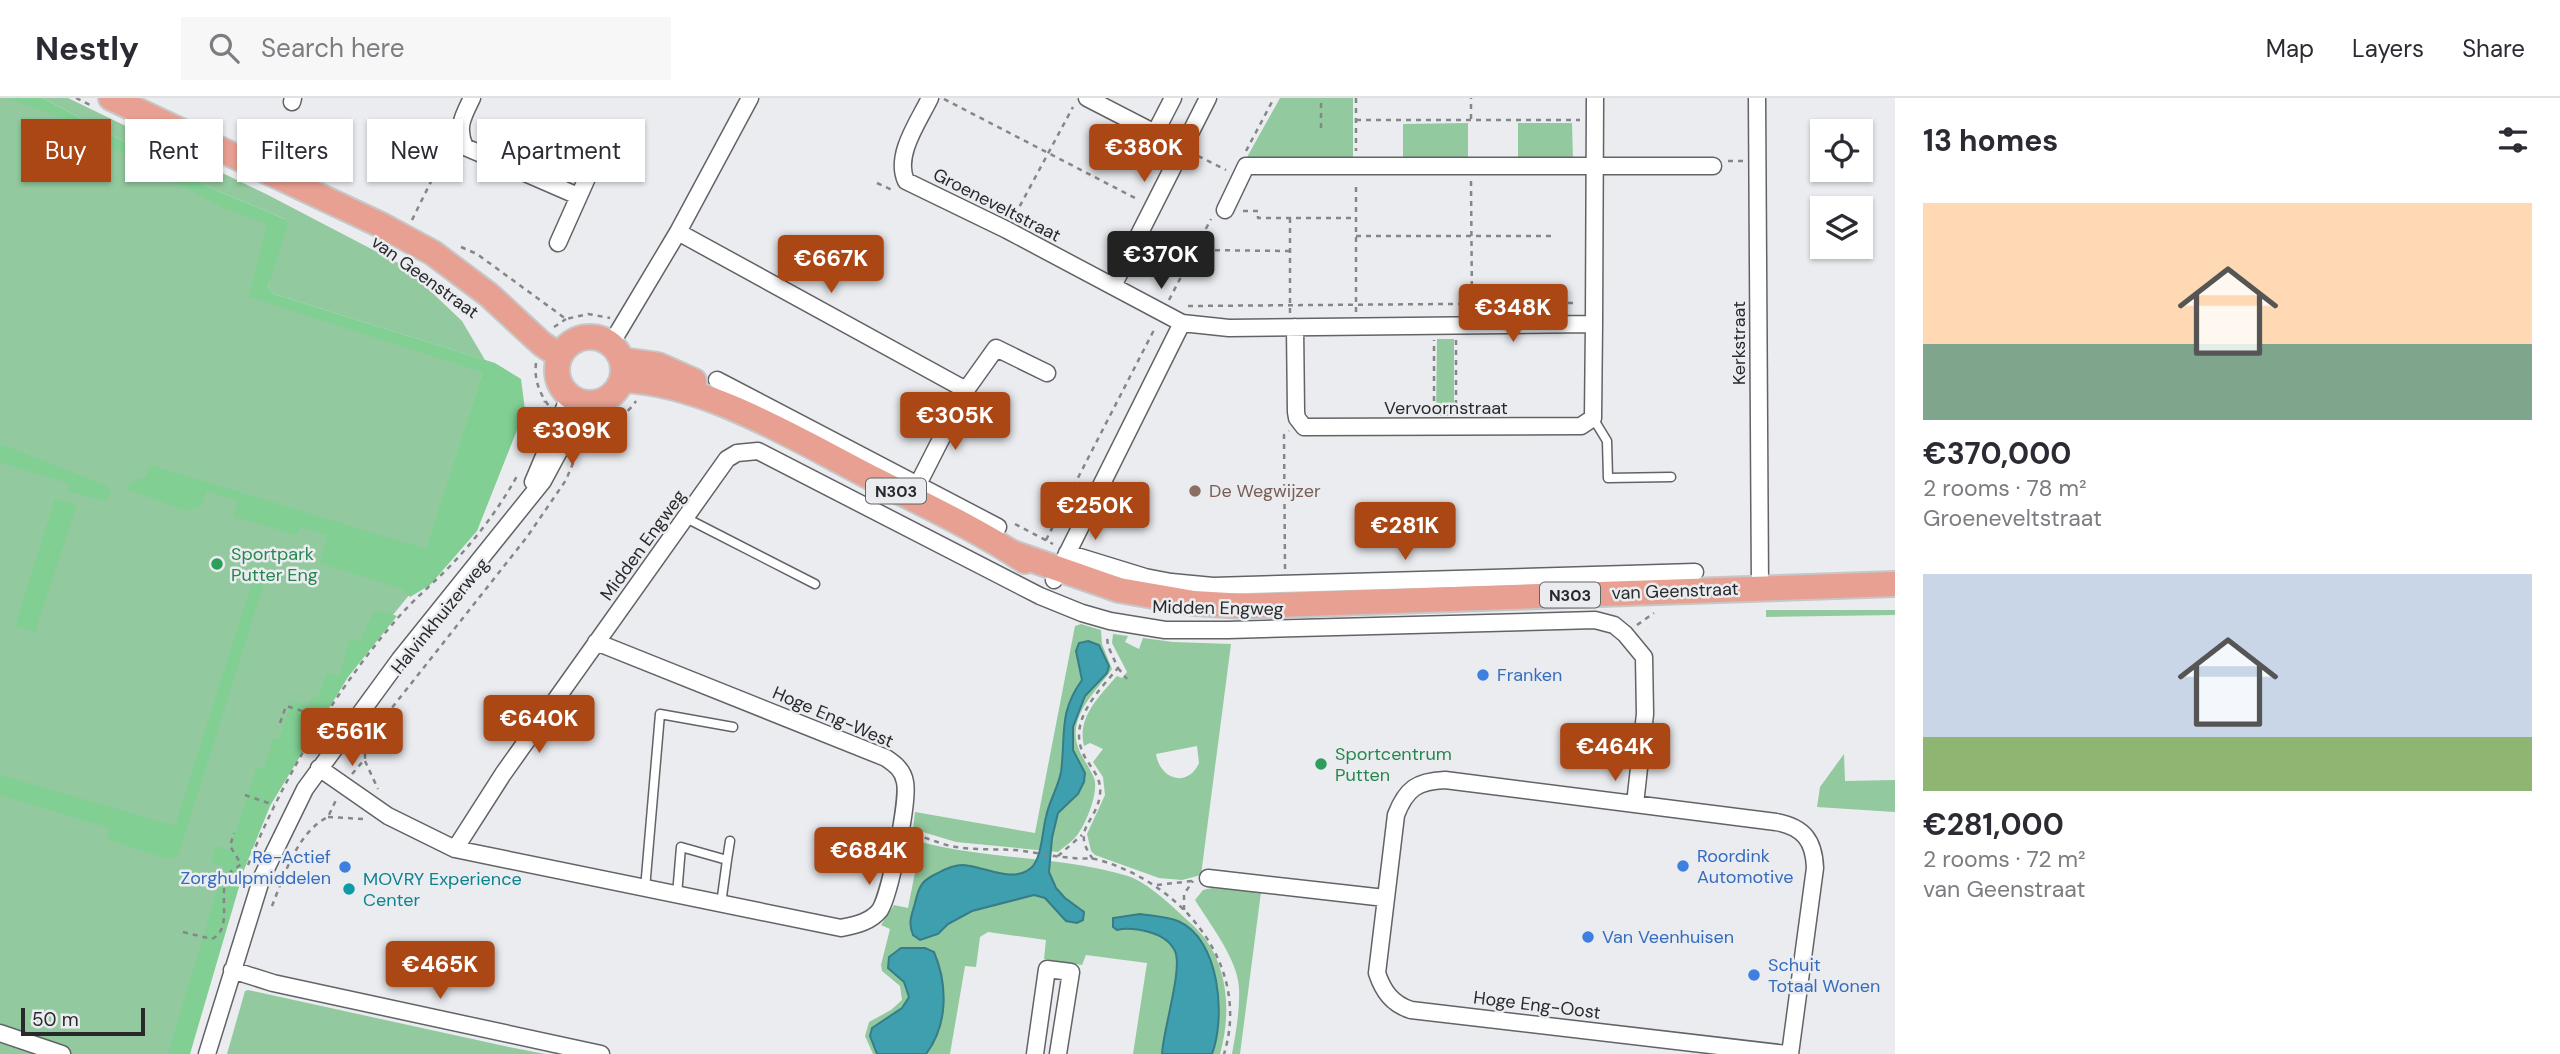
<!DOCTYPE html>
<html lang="en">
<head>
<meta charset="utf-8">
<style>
  :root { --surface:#fff; --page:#f7f7f7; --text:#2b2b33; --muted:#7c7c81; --line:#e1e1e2; --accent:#ab4714 }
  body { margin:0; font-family:"DM Sans",sans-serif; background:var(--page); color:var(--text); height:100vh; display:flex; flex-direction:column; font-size:26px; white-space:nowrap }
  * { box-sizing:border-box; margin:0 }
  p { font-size:23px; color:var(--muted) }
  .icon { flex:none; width:38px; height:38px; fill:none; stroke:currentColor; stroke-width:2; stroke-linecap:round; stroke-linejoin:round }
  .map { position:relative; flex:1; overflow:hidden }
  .details { display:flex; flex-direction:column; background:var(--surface); width:665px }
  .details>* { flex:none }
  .hud { position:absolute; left:21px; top:21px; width:665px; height:63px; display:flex; gap:14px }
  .fabs { position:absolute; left:1810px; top:21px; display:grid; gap:14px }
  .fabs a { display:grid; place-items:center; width:63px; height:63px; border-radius:0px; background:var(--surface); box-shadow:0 2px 5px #0004; font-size:35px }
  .scale { position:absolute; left:21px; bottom:18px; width:124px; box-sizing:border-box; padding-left:7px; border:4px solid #28292a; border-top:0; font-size:19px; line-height:24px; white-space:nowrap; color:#28292a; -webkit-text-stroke:5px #eaecf0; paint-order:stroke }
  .price { position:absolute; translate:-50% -60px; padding:0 16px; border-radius:7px; background:var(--accent); color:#fff; font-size:23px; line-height:46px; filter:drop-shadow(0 2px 4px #0008) }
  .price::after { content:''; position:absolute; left:50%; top:42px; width:21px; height:16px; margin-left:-10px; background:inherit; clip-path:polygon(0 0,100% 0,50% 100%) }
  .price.active { background:#222; color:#fff }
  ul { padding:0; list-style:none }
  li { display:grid; align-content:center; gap:14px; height:371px; padding:0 28px }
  li span { display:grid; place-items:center; height:217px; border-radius:0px; color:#555 }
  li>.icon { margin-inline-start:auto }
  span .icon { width:126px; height:126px; fill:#fffc; stroke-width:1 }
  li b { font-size:30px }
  h2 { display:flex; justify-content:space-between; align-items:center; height:84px; padding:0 28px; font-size:30px }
  .pill { padding:0 24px; border-radius:0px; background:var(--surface); box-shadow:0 2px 5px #0004; font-size:24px; line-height:63px }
  .pill.active { background:var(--accent); color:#fff }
  header { display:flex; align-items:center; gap:42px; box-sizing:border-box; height:98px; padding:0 35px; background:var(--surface); border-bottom:2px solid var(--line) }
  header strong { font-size:33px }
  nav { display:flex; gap:38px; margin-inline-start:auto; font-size:24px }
  .search { width:490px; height:63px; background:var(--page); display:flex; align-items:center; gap:18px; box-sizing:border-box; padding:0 24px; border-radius:0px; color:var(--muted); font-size:26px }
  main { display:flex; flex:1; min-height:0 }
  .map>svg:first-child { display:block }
</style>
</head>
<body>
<header>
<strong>Nestly</strong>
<div class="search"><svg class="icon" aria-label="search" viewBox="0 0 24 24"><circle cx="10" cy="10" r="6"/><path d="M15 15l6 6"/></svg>Search here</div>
<nav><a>Map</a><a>Layers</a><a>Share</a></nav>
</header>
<main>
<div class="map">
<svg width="1895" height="956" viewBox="0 0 1895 956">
  <rect width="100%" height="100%" fill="#eaecf0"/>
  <path fill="#92c99e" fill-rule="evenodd" d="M0 0H25L277 125 257 192 485 265 414 491 328 597 253 706 180 956H0Z
    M43 0H68L266 96 404 168 462 223 485 262 274 196 268 189 285 121 209 89Z
    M1280 0H1353V61H1246Z
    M1468 25V64L1403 65V26Z
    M1518 25H1572L1573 63 1518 64Z
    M1437 241H1454V318H1436Z
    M1766 512H1895V517L1766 519Z
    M1081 526 1101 532 1102 546 1112 571C1099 590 1080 606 1076 630 1073 651 1087 663 1094 680 1099 693 1087 724 1078 736 1073 743 1065 748 1058 754L956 744 913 731 915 714 1035 735 1075 528Z
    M1113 536 1128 538 1125 544 1139 551 1143 540 1173 544 1231 546 1201 777 1182 782 1159 780 1095 757 1091 753 1087 736 1105 697 1103 679 1093 664 1103 651 1090 645 1084 648C1077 620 1098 600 1115 580L1117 578 1122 580 1127 574 1112 545ZM1197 648 1199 665C1188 690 1160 682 1156 656Z
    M1844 656 1845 683 1895 682V714L1817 709 1820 689Z
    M921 744C989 762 1060 758 1128 778 1145 784 1159 797 1172 808 1182 818 1194 827 1203 838 1229 871 1231 917 1220 956H1133L1147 865 1086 857 1082 867 1044 861 1046 842 988 834 980 839 976 869 965 868 950 956H860H873L865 938 869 924 891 912 902 902 900 888 882 873 881 867 890 831 881 827 894 807 908 810Z
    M1212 790 1261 794 1240 956H1232C1236 934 1240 912 1239 890 1238 862 1210 826 1195 802L1203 792Z
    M248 892 509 949 545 956H227L245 893Z"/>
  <path fill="#81cf93" d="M8 0H43L209 89 285 121 288 126 268 189 274 196 495 265 521 281 525 312 477 433 430 487 410 499 402 491 320 465 327 437 300 429 297 437 235 419 234 415 238 403 207 393 201 408 186 413 127 391 137 381 145 379 150 367 426 451 482 274 249 199 267 126 221 109 56 18Z
    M0 346 107 388 111 394 105 403 68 393 70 386 0 364Z
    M55 401 77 407 35 534 15 528Z
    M256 472 267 476 178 758 168 761 107 741 110 730 0 697V677L175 728Z
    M381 513 397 518 348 579 270 708 244 772 190 956H168L224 769 211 764 216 748 230 752 257 669 264 671 273 640 279 642 291 603 308 608 312 599 318 600 327 575 339 578 350 540 361 543 372 516Z"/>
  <path fill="#3e9fae" stroke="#377c86" stroke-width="2" d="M1088 543 1099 547 1109 568 1107 575 1085 598 1073 629V652L1085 675 1084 684 1078 696 1058 715 1052 740 1049 774 1056 790 1065 800 1084 814 1083 822 1077 825 1066 823 1045 800 1034 797 972 813 948 826 938 836 920 842 913 837C907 822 913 816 916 801 920 786 923 782 938 775 945 771 955 767 963 767 984 768 1012 786 1031 770 1042 760 1042 734 1046 719 1049 703 1058 690 1061 674 1066 637 1058 615 1082 582L1076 553 1079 545Z
    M1140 816C1152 818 1166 818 1178 823 1220 841 1226 919 1212 956H1162C1163 932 1183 871 1175 853 1170 843 1160 837 1149 834 1138 831 1128 829 1117 832L1113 829V820Z
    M901 850H925L934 854C948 887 948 927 926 956H877L870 938 872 930 902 910 909 899 904 884 888 870 889 859Z"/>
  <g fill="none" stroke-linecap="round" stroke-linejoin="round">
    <g stroke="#616366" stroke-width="11">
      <path id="service" d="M1593 320 1607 343 1608 380 1671 379
        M686 420 815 486
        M727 762 730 743
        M645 791 660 616 733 629
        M677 797 681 749 727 762 721 806"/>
    </g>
    <g stroke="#616366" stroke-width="19">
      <path id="minor" d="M472 0C463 18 456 30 465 49L578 98
        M930 0C919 23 894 57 906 83L1007 132 1182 225 1054 482
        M1087 0 1155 35 1173 0
        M1757 0 1760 490
        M292 4 293 0
        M1225 112 1246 68H1713
        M678 134 966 292
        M558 145 608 33
        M1113 188 1208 0
        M1182 225 1229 230 1594 226 1595 0
        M1295 229 1296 314 1297 320 1304 329 1581 328 1593 320 1594 226
        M611 246 678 134 750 0
        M717 282 998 429
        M533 384 569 299
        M913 396 966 292 996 250 1047 275
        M1067 455 1145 479 1171 484 1213 488 1695 474
        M319 670 388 718 455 751 841 830C855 827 871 824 880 812 890 796 909 702 905 684 903 672 895 666 886 660L596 544
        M455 751 503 676 727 361 737 355 758 353 1040 498 1082 515 1110 523 1165 532H1228L1595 522 1614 527 1625 536 1644 559 1645 616 1635 706
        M1208 780 1385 800
        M232 872 273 885 601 956
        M0 935 62 956
        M207 956 262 779 305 691 400 561 543 383 585 305
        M1035 956 1047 871 1071 874 1058 956
        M1787 956 1411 912C1392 906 1383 893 1377 875L1396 717C1406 691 1417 683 1445 682L1776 724C1804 729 1814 743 1815 770L1790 956"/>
    </g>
    <g stroke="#c7c7c8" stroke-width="28">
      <path id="primary" d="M111 0 383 128 433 155 489 197 542 246 560 258
        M557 272a33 33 0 1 1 66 0a33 33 0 1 1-66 0Z
        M622 262 658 267 694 283
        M622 282C705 284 801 344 874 381 925 407 978 432 1025 463
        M1013 455 1119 492 1194 505 1245 508 1895 486"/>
    </g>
    <path stroke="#848688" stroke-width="2.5" stroke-dasharray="5 5" stroke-linecap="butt" d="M76 0 92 8
      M1356 0V53
      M944 1 1137 101
      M1471 21V0
      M1356 22H1580
      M1321 30V0
      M1246 53 1274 0
      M271 54 286 19
      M1198 58 1226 72
      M1728 63H1743
      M1471 83 1472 205
      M877 85 892 92
      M1243 113H1258V120H1356
      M1015 117 1073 9
      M412 122 448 49
      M1356 138H1556
      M461 149 477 156 566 221 588 216 610 220
      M1195 152 1290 153
      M1169 202 1211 121
      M1188 208 1577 205
      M1356 214V84
      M1290 215V120
      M554 229 566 221
      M1456 242V312
      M536 265C534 281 539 295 549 308
      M1434 313V242
      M591 327C609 324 625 320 636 303
      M535 333 545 303
      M1015 426 1053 446
      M1046 442 1155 230
      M1285 471 1284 337 1289 333
      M1637 527 1654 515
      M1118 570 1127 581
      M280 625 286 608 306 614 329 630
      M365 663 378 691
      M352 676 365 661V650L372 635 527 439 566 382 576 358
      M245 697 274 707
      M328 719 364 721
      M915 737C929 740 942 747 956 749 975 752 996 751 1015 752 1035 754 1054 759 1073 760 1080 761 1088 760 1095 761 1180 783 1252 866 1224 956
      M1058 758 1082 737
      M1093 761C1070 730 1097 725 1100 696 1102 682 1093 672 1086 661 1065 626 1096 596 1118 570L1108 548 1107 539
      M248 767C283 679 341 583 404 513 420 496 438 481 454 464 478 438 500 409 517 378
      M1157 787 1192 783
      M272 808C284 778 297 734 328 719L336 702
      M1184 812V796L1193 783
      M183 834 212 841C234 830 217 796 228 777 230 773 237 770 241 766L230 748 234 735"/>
    <use href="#service" stroke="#fff" stroke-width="8"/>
    <use href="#minor" stroke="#fff" stroke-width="16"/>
    <use href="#primary" stroke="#e7a091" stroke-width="24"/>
  </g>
  <circle fill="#8d6e63" stroke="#eaecf0" stroke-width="2.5" cx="1195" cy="393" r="7"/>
  <g fill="#2e9e5b" stroke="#eaecf0" stroke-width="2.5">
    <circle cx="217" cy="466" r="7"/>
    <circle cx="1321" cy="666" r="7"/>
  </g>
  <g fill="#3f7fe0" stroke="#eaecf0" stroke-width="2.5">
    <circle cx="1483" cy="577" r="7"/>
    <circle cx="1683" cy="768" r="7"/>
    <circle cx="345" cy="769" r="7"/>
    <circle cx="1588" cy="839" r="7"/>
    <circle cx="1754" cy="877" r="7"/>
  </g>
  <circle fill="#0f9aa8" stroke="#eaecf0" stroke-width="2.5" cx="349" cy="791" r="7"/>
  <g text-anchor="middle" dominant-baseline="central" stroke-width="5" stroke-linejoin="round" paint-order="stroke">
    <g fill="#eaecf0" stroke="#626465" stroke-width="2">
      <rect x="866" y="380.5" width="60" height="25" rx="5"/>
      <rect x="1540" y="484.5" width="60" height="25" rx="5"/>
    </g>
    <g font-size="16" font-weight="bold" fill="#28292a">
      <text x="896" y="393">N303</text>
      <text x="1570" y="497">N303</text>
    </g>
    <g font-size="18" fill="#28292a" stroke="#eaecf0">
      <text transform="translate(997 107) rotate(27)">Groeneveltstraat</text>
      <text transform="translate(425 179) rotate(36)">van Geenstraat</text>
      <text transform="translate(1739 245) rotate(-90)">Kerkstraat</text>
      <text x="1446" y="310">Vervoornstraat</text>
      <text transform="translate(643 447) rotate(-54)">Midden Engweg</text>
      <text transform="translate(1675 493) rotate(-2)">van Geenstraat</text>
      <text transform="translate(1218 510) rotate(1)">Midden Engweg</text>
      <text transform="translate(440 518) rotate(-51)">Halvinkhuizerweg</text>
      <text transform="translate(833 619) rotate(23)">Hoge Eng-West</text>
      <text transform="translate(1537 907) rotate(7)">Hoge Eng-Oost</text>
    </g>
    <g font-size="18" fill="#785e54" stroke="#eaecf0" text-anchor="start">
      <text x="1209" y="393">De Wegwijzer</text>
    </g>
    <g font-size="18" fill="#27864d" stroke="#eaecf0" text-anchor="start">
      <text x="231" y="456">Sportpark<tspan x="231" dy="21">Putter Eng</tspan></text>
      <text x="1335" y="656">Sportcentrum<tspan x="1335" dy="21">Putten</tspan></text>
    </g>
    <g font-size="18" fill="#366cbe" stroke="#eaecf0" text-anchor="start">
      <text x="1497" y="577">Franken</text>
      <text x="1697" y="758">Roordink<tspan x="1697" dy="21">Automotive</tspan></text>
      <text x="331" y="759" text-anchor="end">Re-Actief<tspan x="331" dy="21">Zorghulpmiddelen</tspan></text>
      <text x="1602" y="839">Van Veenhuisen</text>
      <text x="1768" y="867">Schuit<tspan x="1768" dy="21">Totaal Wonen</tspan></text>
    </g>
    <g font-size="18" fill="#0d838f" stroke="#eaecf0" text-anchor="start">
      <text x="363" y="781">MOVRY Experience<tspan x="363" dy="21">Center</tspan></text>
    </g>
  </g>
</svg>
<div class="fabs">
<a><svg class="icon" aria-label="locate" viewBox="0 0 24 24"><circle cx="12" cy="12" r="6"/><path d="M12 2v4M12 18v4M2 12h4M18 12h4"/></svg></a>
<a><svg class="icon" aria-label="layers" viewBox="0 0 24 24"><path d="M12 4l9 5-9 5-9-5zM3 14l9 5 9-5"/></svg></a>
</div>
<div class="scale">50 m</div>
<b class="price" style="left:1144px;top:86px">€380K</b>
<b class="price active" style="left:1161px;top:193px">€370K</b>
<b class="price" style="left:831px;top:197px">€667K</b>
<b class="price" style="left:1513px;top:246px">€348K</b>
<b class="price" style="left:955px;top:354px">€305K</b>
<b class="price" style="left:572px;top:369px">€309K</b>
<b class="price" style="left:1095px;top:444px">€250K</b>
<b class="price" style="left:1405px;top:464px">€281K</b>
<b class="price" style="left:539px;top:657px">€640K</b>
<b class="price" style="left:352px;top:670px">€561K</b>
<b class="price" style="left:1615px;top:685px">€464K</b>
<b class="price" style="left:869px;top:789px">€684K</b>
<b class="price" style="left:440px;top:903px">€465K</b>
<div class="hud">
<a class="pill active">Buy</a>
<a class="pill">Rent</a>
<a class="pill">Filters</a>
<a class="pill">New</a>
<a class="pill">Apartment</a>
</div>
</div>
<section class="details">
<h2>13 homes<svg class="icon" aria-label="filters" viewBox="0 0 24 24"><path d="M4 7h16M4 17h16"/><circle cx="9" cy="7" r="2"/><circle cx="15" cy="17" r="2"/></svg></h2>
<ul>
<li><span style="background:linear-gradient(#ffd9b3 65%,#7fa58c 0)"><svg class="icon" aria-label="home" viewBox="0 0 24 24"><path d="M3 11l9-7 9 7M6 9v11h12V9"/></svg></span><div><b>€370,000</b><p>2 rooms · 78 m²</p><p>Groeneveltstraat</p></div></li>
<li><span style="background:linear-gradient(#c9d6e8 75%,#8fb573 0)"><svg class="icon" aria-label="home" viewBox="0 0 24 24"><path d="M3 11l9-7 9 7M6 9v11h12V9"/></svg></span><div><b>€281,000</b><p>2 rooms · 72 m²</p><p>van Geenstraat</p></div></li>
</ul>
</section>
</main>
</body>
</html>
